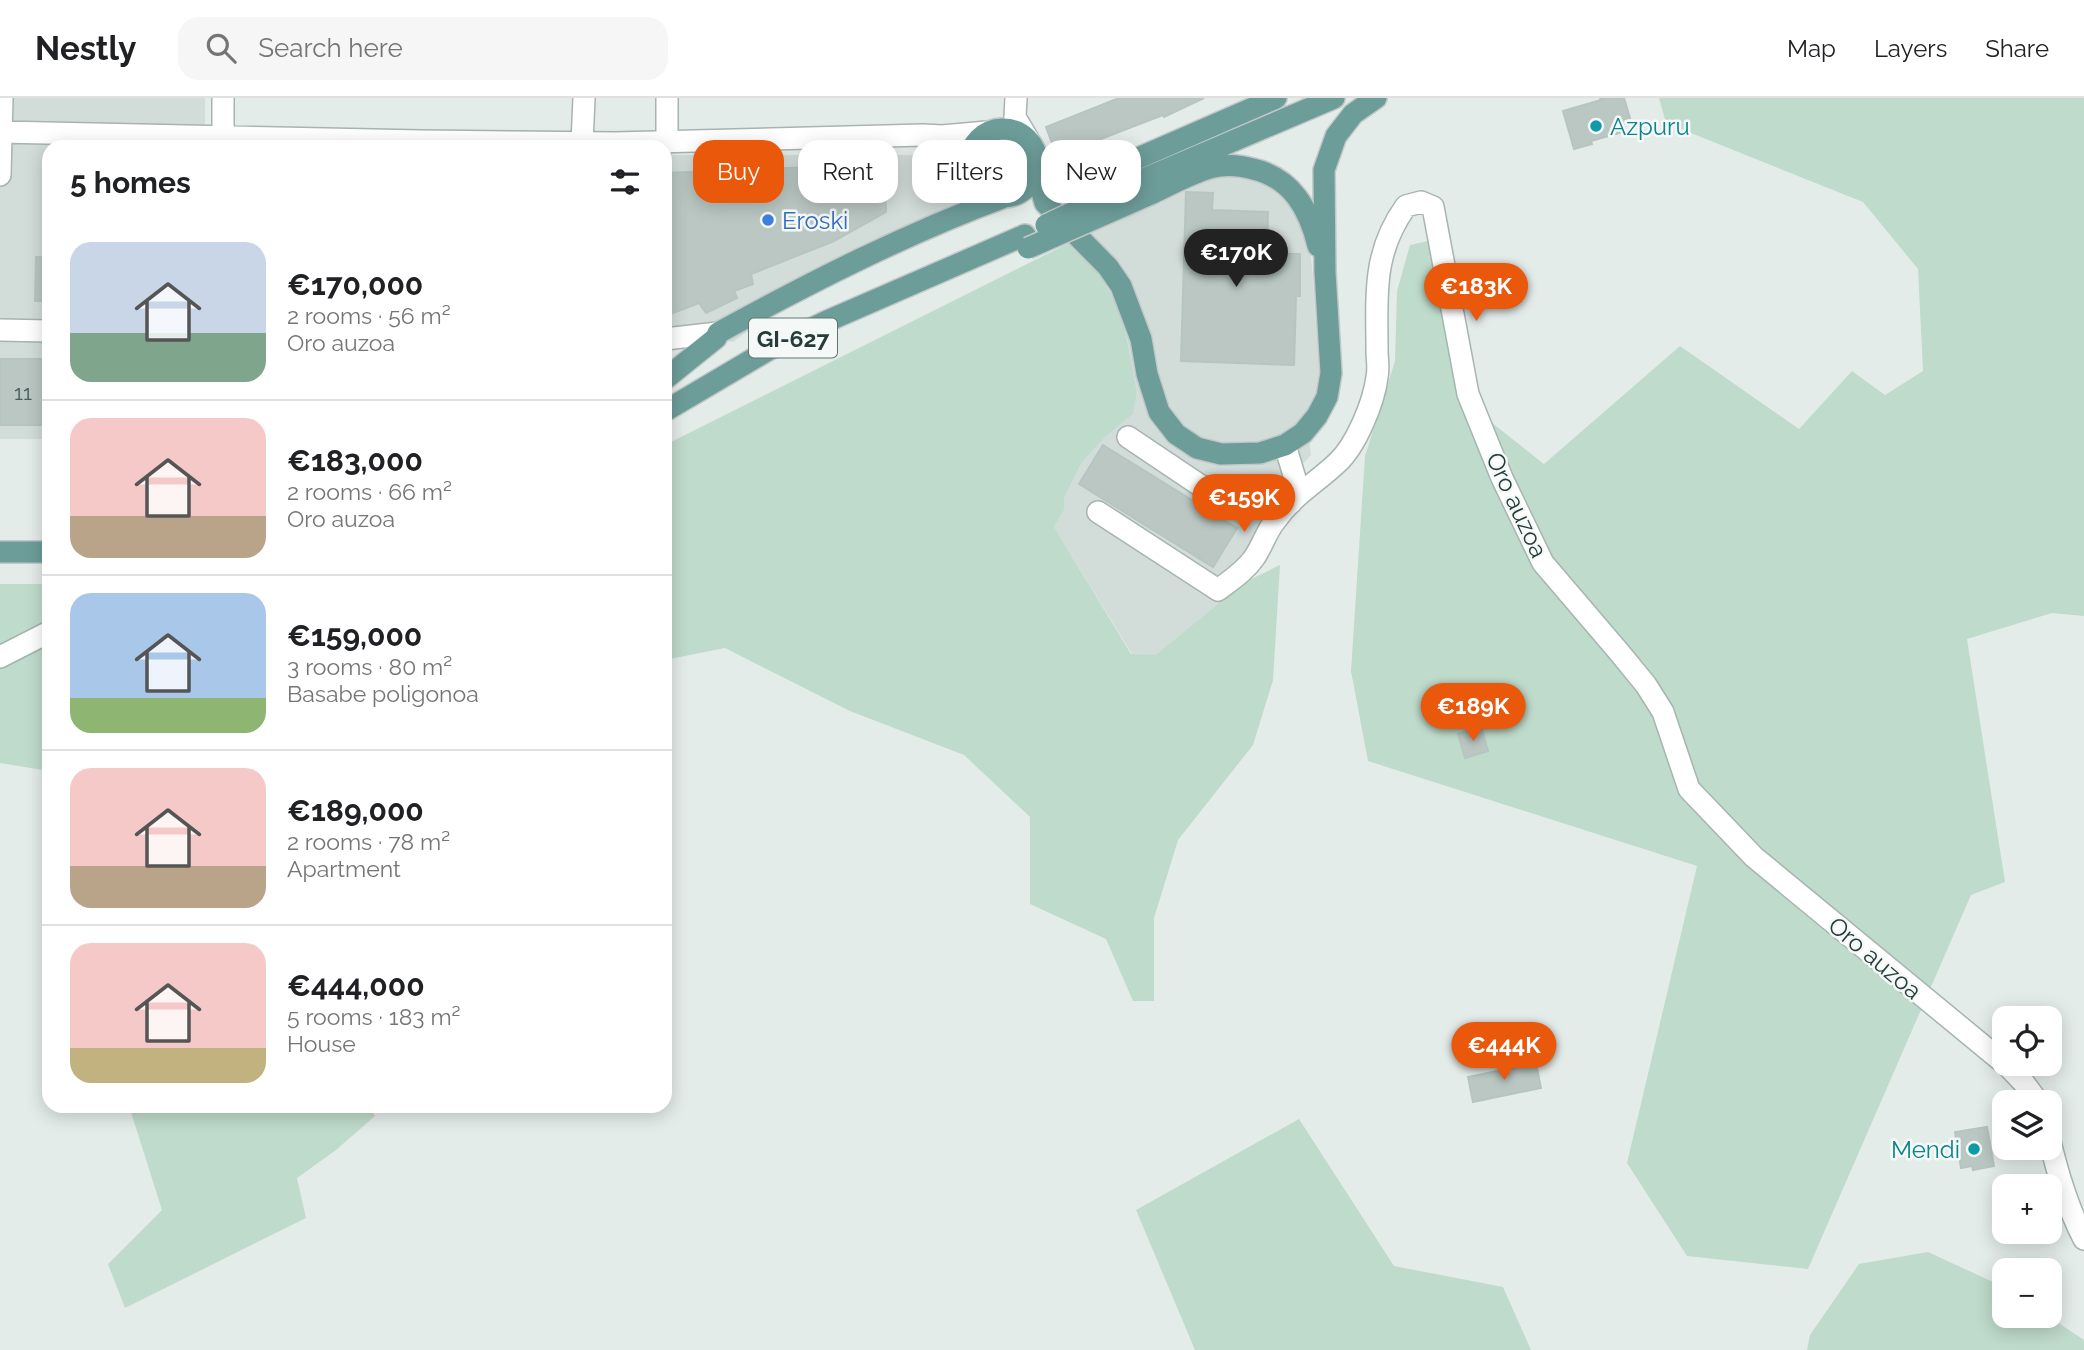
<!DOCTYPE html>
<html lang="en">
<head>
<meta charset="utf-8">
<style>
  :root { --surface:#fff; --page:#f6f6f6; --text:#202124; --muted:#757577; --line:#e0e0e0; --accent:#ea580c }
  body { margin:0; font-family:Raleway,sans-serif; background:var(--page); color:var(--text); height:100vh; display:flex; flex-direction:column; font-size:26px; white-space:nowrap }
  * { box-sizing:border-box; margin:0 }
  p { font-size:23px; color:var(--muted) }
  .icon { flex:none; width:38px; height:38px; fill:none; stroke:currentColor; stroke-width:2; stroke-linecap:round; stroke-linejoin:round }
  .map { position:relative; flex:1; overflow:hidden }
  .panel { position:absolute; left:42px; top:42px; width:630px; height:973px; display:flex; flex-direction:column; background:var(--surface); border-radius:21px; box-shadow:0 4px 18px #0003 }
  .panel>* { flex:none }
  .top-card { position:absolute; left:693px; top:42px; width:665px; height:63px; display:flex; gap:14px }
  .controls { position:absolute; left:1992px; top:908px; display:grid; gap:14px }
  .controls a { display:grid; place-items:center; width:70px; height:70px; border-radius:14px; background:var(--surface); box-shadow:0 4px 18px #0003; font-size:35px }
  .price { position:absolute; translate:-50% -60px; padding:0 16px; border-radius:24px; background:var(--accent); color:#fff; font-size:23px; line-height:46px; filter:drop-shadow(0 2px 4px #0008) }
  .price::after { content:''; position:absolute; left:50%; top:42px; width:21px; height:16px; margin-left:-10px; background:inherit; clip-path:polygon(0 0,100% 0,50% 100%) }
  .price.active { background:#222; color:#fff }
  ul { padding:0; list-style:none }
  li { display:flex; align-items:center; gap:21px; height:175px; padding:0 28px }
  li+li { border-top:2px solid var(--line) }
  li span { display:grid; place-items:center; flex:none; width:196px; height:140px; border-radius:21px; color:#555 }
  li>.icon { margin-inline-start:auto }
  span .icon { width:84px; height:84px; fill:#fffc; stroke-width:1 }
  li b { font-size:30px }
  h2 { display:flex; justify-content:space-between; align-items:center; height:84px; padding:0 28px; font-size:30px }
  .pill { padding:0 24px; border-radius:21px; background:var(--surface); box-shadow:0 4px 18px #0003; font-size:24px; line-height:63px }
  .pill.active { background:var(--accent); color:#fff }
  header { display:flex; align-items:center; gap:42px; box-sizing:border-box; height:98px; padding:0 35px; background:var(--surface); border-bottom:2px solid var(--line) }
  header strong { font-size:33px }
  nav { display:flex; gap:38px; margin-inline-start:auto; font-size:24px }
  .search { width:490px; height:63px; background:var(--page); display:flex; align-items:center; gap:18px; box-sizing:border-box; padding:0 24px; border-radius:21px; color:var(--muted); font-size:26px }
  .map>svg:first-child { display:block }
</style>
</head>
<body>
<header>
<strong>Nestly</strong>
<div class="search"><svg class="icon" aria-label="search" viewBox="0 0 24 24"><circle cx="10" cy="10" r="6"/><path d="M15 15l6 6"/></svg>Search here</div>
<nav><a>Map</a><a>Layers</a><a>Share</a></nav>
</header>
<div class="map">
<svg width="2084" height="1252" viewBox="0 0 2084 1252">
  <rect width="100%" height="100%" fill="#e4ecea"/>
  <path fill="#d2dcd9" d="M0 0H205V49H49V341H0Z
    M665 57H974L1001 105 826 190 755 228 733 244 665 236Z
    M1241 77 1277 92 1292 106 1306 126 1312 168 1319 274 1317 297 1306 319 1311 357 1289 381 1245 484 1156 558 1132 556 1054 429 1064 412V400L1082 364 1105 339 1133 316 1137 294 1126 236 1118 209 1071 144 1219 78Z"/>
  <path fill="#bfdbcb" d="M1659 0H2084V518L2052 515 1967 541 2005 784 1971 797 1808 1171 1687 1158 1627 1065 1697 768 1368 663 1351 573 1365 358 1395 263 1397 193 1410 147 1428 143 1458 298 1544 366 1680 248 1799 331 1852 273 1885 297 1923 273 1918 171 1863 104 1666 25Z
    M1071 144 1098 174 1118 209 1126 236 1137 294 1133 316 1105 339 1082 364 1064 400V412L1054 429 1131 556 1156 557 1245 484 1280 467 1273 582 1253 647 1178 742 1154 820V903H1133L1106 841 1030 806V719L964 657 850 613 725 550 665 562V347Z
    M0 486H49V673L0 665Z
    M129 1008H368L375 1018 336 1052 297 1080 306 1120 125 1210 108 1166 162 1112Z
    M1299 1021 1394 1168 1503 1189 1531 1252H1195L1136 1112Z
    M1928 1154 2004 1189V1218H2048L2084 1242V1252H1807L1810 1237 1859 1166Z"/>
  <path fill="#bac7c3" stroke="#b7c5c2" stroke-width="2" d="M1119 0H1204L1164 19 1163 17 1057 58 1046 29Z
    M1600 0H1624L1630 20 1622 22 1626 33 1591 43 1592 46 1574 51 1563 13 1601 2Z
    M884 66 886 114 834 143 751 176 753 186 734 193 737 200 706 215 699 205 665 218V75Z
    M1186 94 1213 95 1212 112 1268 114 1267 156H1300V198H1296L1294 267 1181 263Z
    M36 159H49V203H35Z
    M0 261H45V327H0Z
    M1103 347 1237 430 1213 469 1079 386Z
    M1481 629 1488 653 1465 660 1458 636Z
    M1536 965 1541 990 1473 1004 1468 979Z
    M1987 1029 1994 1068 1973 1072 1972 1068 1961 1070 1955 1034Z"/>
  <g fill="none" stroke-linecap="round" stroke-linejoin="round">
    <g stroke="#a7b4b2" stroke-width="24">
      <path id="street" d="M223 0V38
        M667 0V45
        M1016 0 1015 19 1028 41
        M0 34 421 43 615 45 923 37 942 38 987 34
        M942 38 968 60
        M582 45 584 0
        M0 77 2 0
        M0 232 49 233
        M665 241 718 235
        M1128 339 1201 388 1237 397 1262 396 1291 405
        M1285 347 1299 394
        M1098 414 1218 492C1231 482 1245 473 1254 460 1262 449 1266 434 1275 423 1292 398 1316 385 1337 365 1356 348 1374 304 1377 279 1379 270 1377 261 1377 252 1377 198 1372 155 1406 108L1421 104 1433 109 1468 296 1502 380 1543 465 1619 554 1646 587 1663 614 1689 691 1754 759 2004 965
        M2006 966 2024 985 2038 1004
        M2049 1040C2058 1076 2067 1108 2084 1141"/>
    </g>
    <g stroke="#a0b4b0" stroke-width="24">
      <path id="secondary" d="M0 559 49 534"/>
    </g>
    <g stroke="#c2c8c8" stroke-width="24">
      <path id="primary" d="M969 65a34 34 0 1 1 68 0a34 34 0 1 1-68 0Z
        M1037 65C1057 83 1062 85 1090 81L1276 0
        M1036 73 1045 105 1108 169 1121 188 1141 241 1147 276 1159 314 1176 336 1197 350 1221 356 1260 355 1285 347 1303 335 1317 318 1327 299 1331 275 1325 174 1324 72 1336 38 1353 16 1376 0
        M1144 81 1334 0
        M1151 96C1170 87 1190 76 1210 70 1224 66 1239 67 1253 71 1292 80 1309 111 1318 148
        M665 281 716 240 718 235C811 184 905 136 1005 99
        M665 313 770 251 825 224 1025 137
        M0 454H49"/>
    </g>
    <use href="#street" stroke="#fff" stroke-width="21"/>
    <use href="#secondary" stroke="#fff" stroke-width="21"/>
    <use href="#primary" stroke="#6d9d99" stroke-width="21"/>
    <g stroke="#c2c8c8" stroke-width="24" stroke-linecap="butt">
      <path id="primary-bridge" d="M1046 127 1144 81
        M1028 150 1151 96"/>
    </g>
    <use href="#primary-bridge" stroke="#6d9d99" stroke-width="21"/>
  </g>
  <g fill="#0f9aa8" stroke="#f4f9f7" stroke-width="2.5">
    <circle cx="1596" cy="28" r="7"/>
    <circle cx="1974" cy="1051" r="7"/>
  </g>
  <circle fill="#3f7fe0" stroke="#f4f9f7" stroke-width="2.5" cx="768" cy="122" r="7"/>
  <g text-anchor="middle" dominant-baseline="central" stroke-width="5" stroke-linejoin="round" paint-order="stroke">
    <g font-size="21" fill="#4a5f5c">
      <text x="23" y="294">11</text>
    </g>
    <rect fill="#f4f9f7" stroke="#637573" stroke-width="2" x="749" y="220.5" width="88" height="39" rx="5"/>
    <g font-size="23" font-weight="bold" fill="#253c3a">
      <text x="793" y="240">GI-627</text>
    </g>
    <g font-size="24" fill="#0d838f" stroke="#f4f9f7" text-anchor="start">
      <text x="1610" y="28">Azpuru</text>
      <text x="1960" y="1051" text-anchor="end">Mendi</text>
    </g>
    <g font-size="24" fill="#366cbe" stroke="#f4f9f7" text-anchor="start">
      <text x="782" y="122">Eroski</text>
    </g>
    <g font-size="24" fill="#253c3a" stroke="#f4f9f7">
      <text transform="translate(1517 407) rotate(65)">Oro auzoa</text>
      <text transform="translate(1875 860) rotate(40)">Oro auzoa</text>
    </g>
  </g>
</svg>
<div class="controls">
<a><svg class="icon" aria-label="locate" viewBox="0 0 24 24"><circle cx="12" cy="12" r="6"/><path d="M12 2v4M12 18v4M2 12h4M18 12h4"/></svg></a>
<a><svg class="icon" aria-label="layers" viewBox="0 0 24 24"><path d="M12 4l9 5-9 5-9-5zM3 14l9 5 9-5"/></svg></a>
<a>+</a>
<a>−</a>
</div>
<b class="price active" style="left:1236px;top:191px">€170K</b>
<b class="price" style="left:1476px;top:225px">€183K</b>
<b class="price" style="left:1244px;top:436px">€159K</b>
<b class="price" style="left:1473px;top:645px">€189K</b>
<b class="price" style="left:1504px;top:984px">€444K</b>
<div class="top-card">
<a class="pill active">Buy</a>
<a class="pill">Rent</a>
<a class="pill">Filters</a>
<a class="pill">New</a>
</div>
<section class="panel">
<h2>5 homes<svg class="icon" aria-label="filters" viewBox="0 0 24 24"><path d="M4 7h16M4 17h16"/><circle cx="9" cy="7" r="2"/><circle cx="15" cy="17" r="2"/></svg></h2>
<ul>
<li><span style="background:linear-gradient(#c9d6e8 65%,#7fa58c 0)"><svg class="icon" aria-label="home" viewBox="0 0 24 24"><path d="M3 11l9-7 9 7M6 9v11h12V9"/></svg></span><div><b>€170,000</b><p>2 rooms · 56 m²</p><p>Oro auzoa</p></div></li>
<li><span style="background:linear-gradient(#f6c9c9 70%,#b9a48a 0)"><svg class="icon" aria-label="home" viewBox="0 0 24 24"><path d="M3 11l9-7 9 7M6 9v11h12V9"/></svg></span><div><b>€183,000</b><p>2 rooms · 66 m²</p><p>Oro auzoa</p></div></li>
<li><span style="background:linear-gradient(#a9c7e8 75%,#8fb573 0)"><svg class="icon" aria-label="home" viewBox="0 0 24 24"><path d="M3 11l9-7 9 7M6 9v11h12V9"/></svg></span><div><b>€159,000</b><p>3 rooms · 80 m²</p><p>Basabe poligonoa</p></div></li>
<li><span style="background:linear-gradient(#f6c9c9 70%,#b9a48a 0)"><svg class="icon" aria-label="home" viewBox="0 0 24 24"><path d="M3 11l9-7 9 7M6 9v11h12V9"/></svg></span><div><b>€189,000</b><p>2 rooms · 78 m²</p><p>Apartment</p></div></li>
<li><span style="background:linear-gradient(#f6c9c9 75%,#c2b280 0)"><svg class="icon" aria-label="home" viewBox="0 0 24 24"><path d="M3 11l9-7 9 7M6 9v11h12V9"/></svg></span><div><b>€444,000</b><p>5 rooms · 183 m²</p><p>House</p></div></li>
</ul>
</section>
</div>
</body>
</html>
